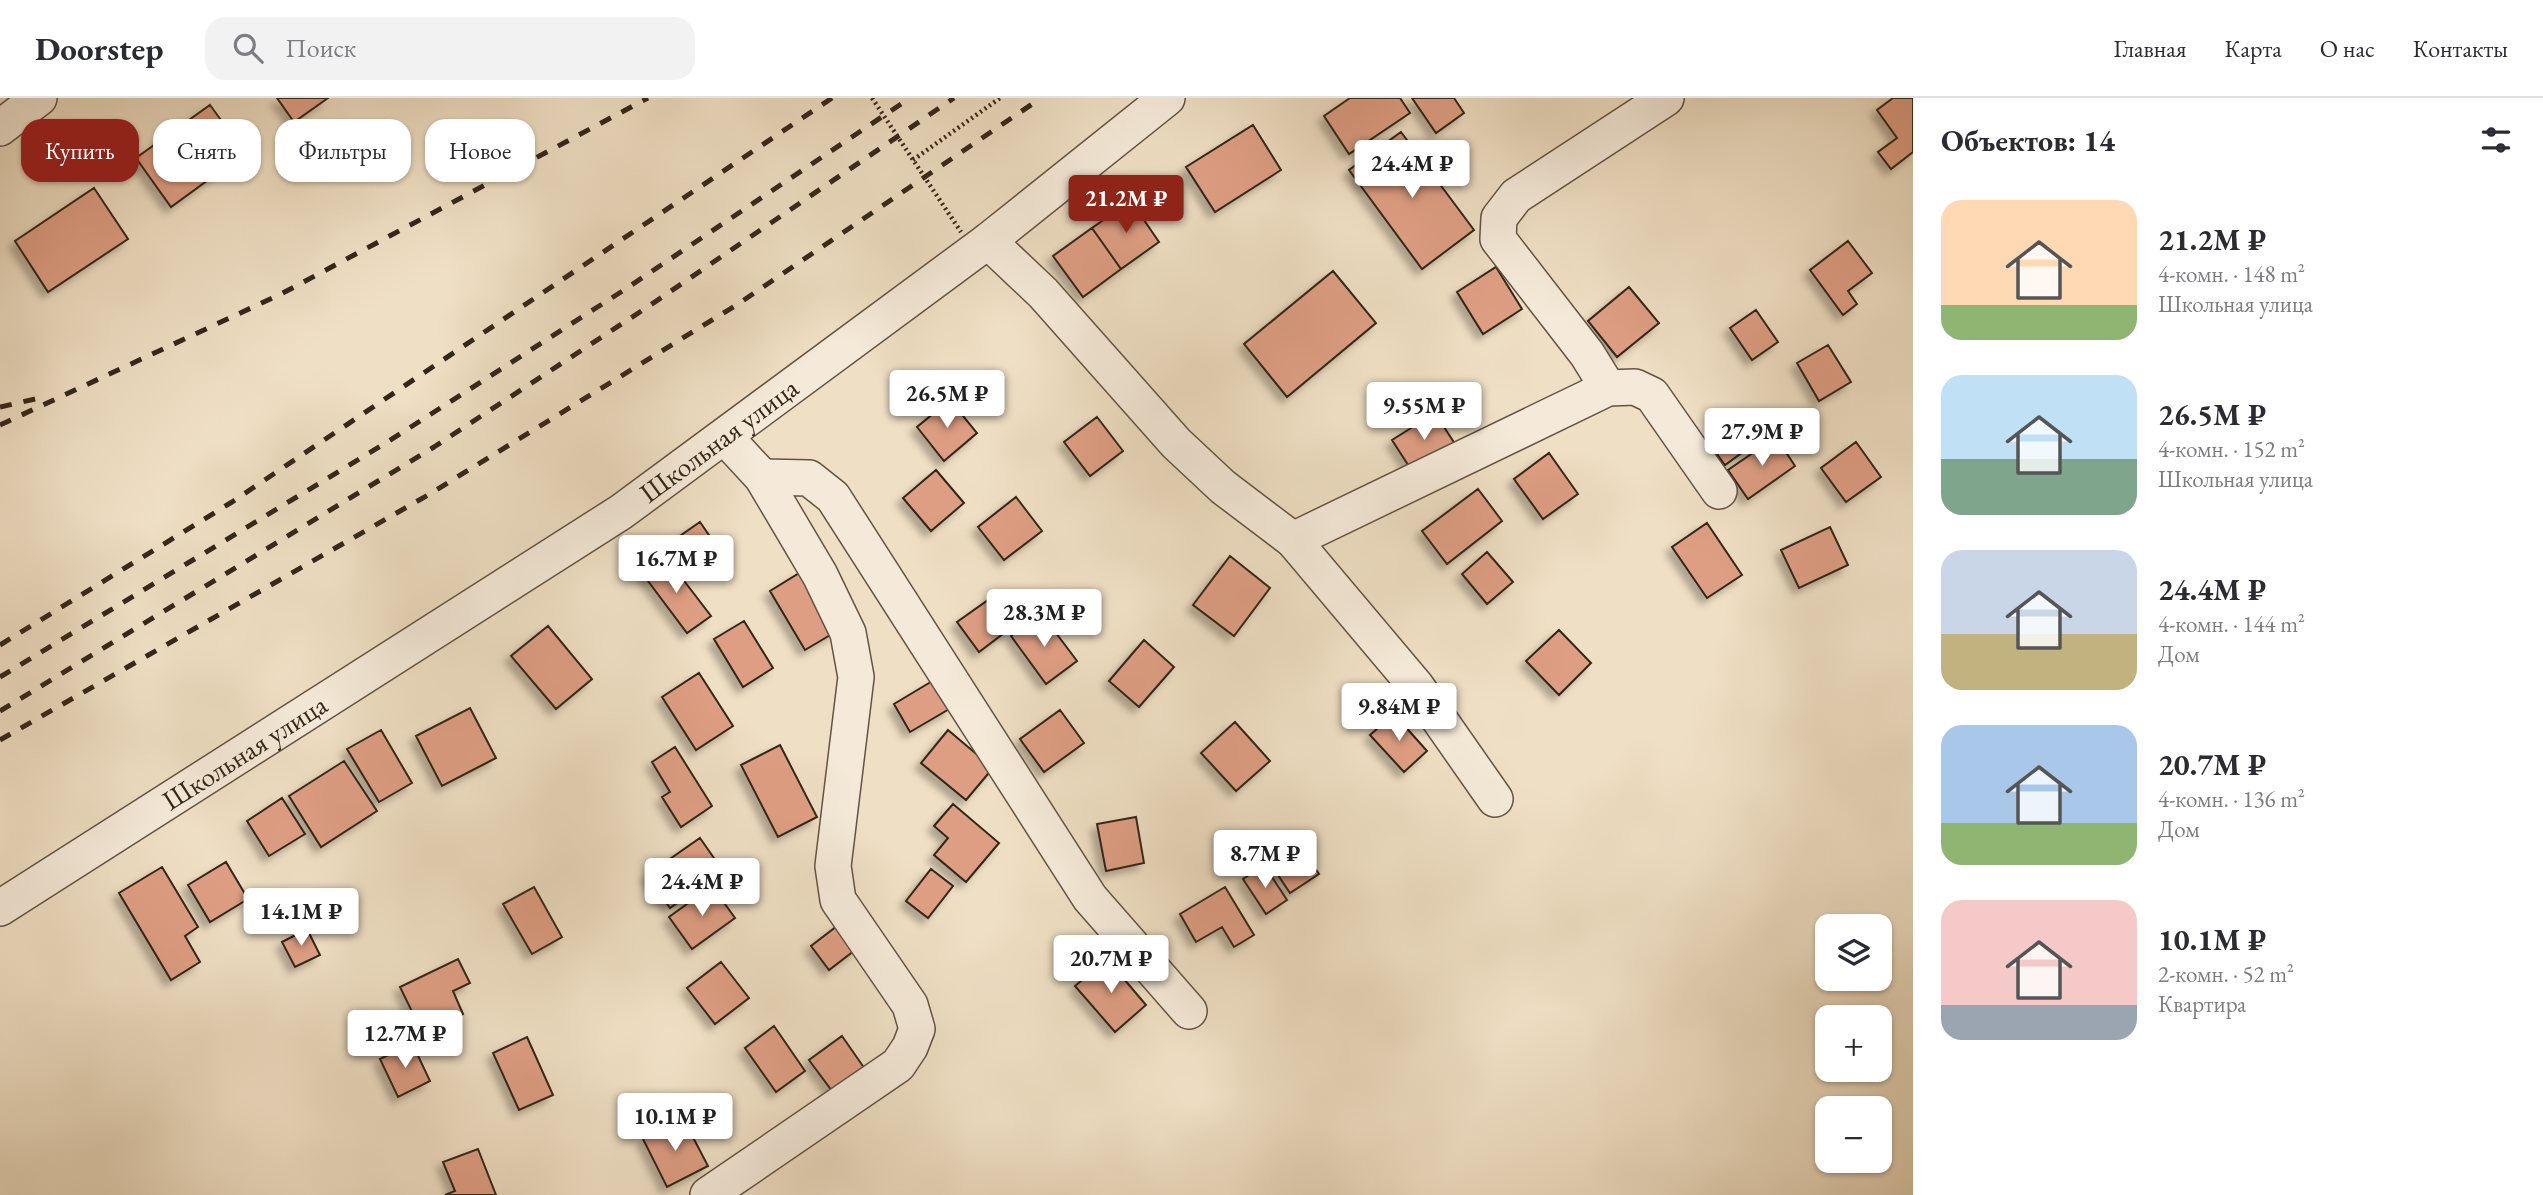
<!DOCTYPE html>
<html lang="ru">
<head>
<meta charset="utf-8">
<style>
  :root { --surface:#fff; --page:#f2f2f3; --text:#2b2b33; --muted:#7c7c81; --line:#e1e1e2; --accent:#8f2418 }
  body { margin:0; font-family:"EB Garamond",serif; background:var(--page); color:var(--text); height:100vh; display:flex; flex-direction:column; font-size:26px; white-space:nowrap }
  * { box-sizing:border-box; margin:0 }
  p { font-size:23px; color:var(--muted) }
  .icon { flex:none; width:38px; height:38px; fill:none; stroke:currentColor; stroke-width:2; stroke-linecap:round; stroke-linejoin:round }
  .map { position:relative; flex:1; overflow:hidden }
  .side { display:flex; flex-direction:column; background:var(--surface); width:630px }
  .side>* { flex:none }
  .hud { position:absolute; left:21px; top:21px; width:665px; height:63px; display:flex; gap:14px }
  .tools { position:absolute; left:1815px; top:816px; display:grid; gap:14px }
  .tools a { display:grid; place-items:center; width:77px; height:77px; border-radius:14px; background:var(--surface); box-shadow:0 2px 5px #0004; font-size:35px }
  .price { position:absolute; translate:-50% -60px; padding:0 16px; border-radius:7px; background:#fff; color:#222; font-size:23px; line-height:46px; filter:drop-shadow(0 2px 4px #0008) }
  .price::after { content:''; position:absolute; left:50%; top:42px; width:21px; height:16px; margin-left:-10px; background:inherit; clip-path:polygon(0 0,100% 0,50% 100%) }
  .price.current { background:var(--accent); color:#fff }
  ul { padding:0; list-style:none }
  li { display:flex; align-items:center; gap:21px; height:175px; padding:0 28px }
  li span { display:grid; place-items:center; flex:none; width:196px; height:140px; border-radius:21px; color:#555 }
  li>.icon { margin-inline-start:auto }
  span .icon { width:84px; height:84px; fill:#fffc; stroke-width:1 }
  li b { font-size:30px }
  h2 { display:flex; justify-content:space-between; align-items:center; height:84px; padding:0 28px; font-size:30px }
  .pill { padding:0 24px; border-radius:21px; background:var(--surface); box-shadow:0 2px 5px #0004; font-size:24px; line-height:63px }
  .pill.current { background:var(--accent); color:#fff }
  header { display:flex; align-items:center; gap:42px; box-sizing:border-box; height:98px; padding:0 35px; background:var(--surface); border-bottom:2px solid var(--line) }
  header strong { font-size:33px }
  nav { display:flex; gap:38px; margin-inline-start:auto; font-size:24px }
  .search { width:490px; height:63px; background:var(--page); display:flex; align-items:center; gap:18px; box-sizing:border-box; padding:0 24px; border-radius:21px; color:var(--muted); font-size:26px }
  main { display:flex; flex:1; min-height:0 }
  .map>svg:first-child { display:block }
</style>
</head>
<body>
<header>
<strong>Doorstep</strong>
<div class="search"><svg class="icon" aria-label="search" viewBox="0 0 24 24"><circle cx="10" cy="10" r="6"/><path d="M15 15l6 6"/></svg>Поиск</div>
<nav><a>Главная</a><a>Карта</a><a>О нас</a><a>Контакты</a></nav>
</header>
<main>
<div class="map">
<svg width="1913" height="1097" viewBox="0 0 1913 1097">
  <defs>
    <filter id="shadow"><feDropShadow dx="-6" dy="6" stdDeviation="3.5" flood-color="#0004"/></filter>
  </defs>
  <rect width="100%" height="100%" fill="#efdfc4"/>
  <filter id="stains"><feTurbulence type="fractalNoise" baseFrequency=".00286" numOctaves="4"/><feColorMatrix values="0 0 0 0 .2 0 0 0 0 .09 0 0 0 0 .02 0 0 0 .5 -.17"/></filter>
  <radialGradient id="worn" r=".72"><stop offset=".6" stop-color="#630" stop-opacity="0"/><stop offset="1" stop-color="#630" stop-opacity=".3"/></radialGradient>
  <path fill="#de9e83" stroke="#332619" stroke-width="2" filter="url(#shadow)" d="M277 0H328L294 24Z
    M1350 0H1400L1410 15 1349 56 1324 18Z
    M1412 0H1454L1464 15 1436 35Z
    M1893 0H1913V54L1891 71 1878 54 1897 40 1877 12Z
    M210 7 245 55 171 109 136 60Z
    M1253 27 1281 72 1215 114 1186 69Z
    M1401 34 1474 132 1422 171 1349 72Z
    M94 90 128 141 48 194 15 143Z
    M1131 103 1159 144 1121 171 1092 130Z
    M1092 130 1121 171 1083 199 1053 158Z
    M1848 143 1872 175 1848 193 1857 206 1843 217 1810 172Z
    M1496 169 1522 211 1483 236 1457 194Z
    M1333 173 1376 225 1287 299 1244 246Z
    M1629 189 1659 225 1617 259 1588 223Z
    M1756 212 1778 244 1752 262 1730 230Z
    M1828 247 1851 284 1819 303 1797 265Z
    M950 302 977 335 944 363 917 329Z
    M1435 315 1455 346 1412 373 1392 342Z
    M1739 317 1758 343 1725 367 1706 341Z
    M1097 319 1123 353 1090 378 1064 344Z
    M1776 339 1795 368 1748 401 1728 372Z
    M1856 344 1881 379 1846 404 1821 370Z
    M1549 355 1578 396 1543 421 1514 381Z
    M936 372 964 405 931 433 903 400Z
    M1478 391 1502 423 1447 466 1422 433Z
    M1016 399 1042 433 1004 462 978 429Z
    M700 424 722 456 698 472 677 440Z
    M1707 425 1742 477 1707 500 1672 449Z
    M1830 429 1848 467 1799 490 1781 452Z
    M1487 454 1513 484 1487 506 1462 476Z
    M665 458 711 518 687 535 642 475Z
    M1230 458 1270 490 1234 538 1193 507Z
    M801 474 837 533 805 552 770 493Z
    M991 500 1012 529 979 554 957 524Z
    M1041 515 1077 563 1046 586 1011 538Z
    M744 523 773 570 743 589 714 541Z
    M548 528 592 581 556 611 511 558Z
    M1559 532 1591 565 1559 597 1526 563Z
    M1144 542 1174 569 1139 609 1109 583Z
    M699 575 733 628 696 652 662 599Z
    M934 582 951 610 910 634 894 606Z
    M470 610 496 660 442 688 416 638Z
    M1060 612 1084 645 1044 674 1020 641Z
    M1394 616 1427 653 1404 674 1370 637Z
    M1235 624 1270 663 1236 693 1201 655Z
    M381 632 412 685 379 704 347 651Z
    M948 632 993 670 966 702 921 665Z
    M780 647 817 719 778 739 741 667Z
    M675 649 712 708 681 729 662 699 670 694 652 664Z
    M344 663 377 713 321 749 289 698Z
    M282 700 305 736 269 758 247 723Z
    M953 706 999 745 966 784 934 757 948 740 934 728Z
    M1136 719 1144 765 1106 773 1097 726Z
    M700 740 723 773 670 810 647 777Z
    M1294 740 1319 776 1290 795 1266 759Z
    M226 764 248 801 210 824 188 787Z
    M1264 767 1287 802 1266 816 1243 781Z
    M162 769 198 829 185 838 200 864 171 882 119 795Z
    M931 771 953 788 928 820 906 803Z
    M712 788 735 820 692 851 669 819Z
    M534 789 562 839 532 856 503 806Z
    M1225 789 1254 837 1234 849 1222 829 1196 844 1180 816Z
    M841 825 859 849 829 872 811 848Z
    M307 831 320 857 295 869 282 844Z
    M458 861 470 885 453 893 463 916 423 936 400 889Z
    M1107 861 1146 907 1115 934 1075 888Z
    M721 864 749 900 715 926 687 890Z
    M774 928 805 973 776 994 745 950Z
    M842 938 867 974 835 997 809 962Z
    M527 939 553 997 519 1012 493 955Z
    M412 945 430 983 398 999 380 961Z
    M683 1020 708 1068 667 1089 643 1041Z
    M478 1051 496 1097H445L455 1093 443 1064Z"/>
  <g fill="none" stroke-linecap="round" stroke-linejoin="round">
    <g stroke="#625444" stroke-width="38">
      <g id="minor">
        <path d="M0 30 39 0"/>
        <path d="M988 143 1043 195 1176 345 1223 389 1293 442 1608 290 1635 289 1652 297 1719 393"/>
        <path d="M1608 290 1587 256 1498 141 1499 120 1516 98 1666 0"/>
        <path d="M762 379 809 380 833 399 1090 800 1189 913"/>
        <path d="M1293 442 1416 588 1495 701"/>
        <path id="s1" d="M0 810 621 414 988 143 1167 0"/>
        <path d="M708 1097 898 967 910 949 917 931 910 907 838 802 833 768 856 579 848 535 820 477 762 379 725 339"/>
      </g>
    </g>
    <path stroke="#332619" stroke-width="4.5" stroke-dasharray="2 3.5" stroke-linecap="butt" d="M913 62 1000 0"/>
    <use href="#minor" stroke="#f5ead9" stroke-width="35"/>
    <path stroke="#332619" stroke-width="5" stroke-dasharray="12 12" stroke-linecap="butt" d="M0 309 44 299
      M0 327 281 196 648 0
      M0 547 232 404 832 0
      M0 579 389 343 624 192 910 0
      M0 613 434 349 649 208 954 0
      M0 642 428 397 738 206 1041 0"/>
    <path stroke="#332619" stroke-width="4.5" stroke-dasharray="2 3.5" stroke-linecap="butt" d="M872 0 961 134"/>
  </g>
  <g text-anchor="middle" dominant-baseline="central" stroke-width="5" stroke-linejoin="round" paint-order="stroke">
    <g font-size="28" fill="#332619" stroke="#f5ead9">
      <text stroke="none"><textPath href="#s1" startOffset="858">Школьная улица</textPath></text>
      <text stroke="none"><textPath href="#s1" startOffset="290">Школьная улица</textPath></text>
    </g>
  </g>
  <rect width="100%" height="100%" filter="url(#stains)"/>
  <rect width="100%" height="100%" fill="url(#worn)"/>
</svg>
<div class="tools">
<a><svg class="icon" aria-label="layers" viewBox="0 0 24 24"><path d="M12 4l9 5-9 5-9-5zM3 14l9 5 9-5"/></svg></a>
<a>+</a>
<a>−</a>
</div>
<b class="price" style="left:1412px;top:102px">24.4M ₽</b>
<b class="price current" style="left:1126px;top:137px">21.2M ₽</b>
<b class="price" style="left:947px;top:332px">26.5M ₽</b>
<b class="price" style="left:1424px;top:344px">9.55M ₽</b>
<b class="price" style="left:1762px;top:370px">27.9M ₽</b>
<b class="price" style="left:676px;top:497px">16.7M ₽</b>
<b class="price" style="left:1044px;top:551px">28.3M ₽</b>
<b class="price" style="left:1399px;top:645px">9.84M ₽</b>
<b class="price" style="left:1265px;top:792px">8.7M ₽</b>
<b class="price" style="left:702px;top:820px">24.4M ₽</b>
<b class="price" style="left:301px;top:850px">14.1M ₽</b>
<b class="price" style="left:1111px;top:897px">20.7M ₽</b>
<b class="price" style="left:405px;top:972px">12.7M ₽</b>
<b class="price" style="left:675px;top:1055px">10.1M ₽</b>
<div class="hud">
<a class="pill current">Купить</a>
<a class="pill">Снять</a>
<a class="pill">Фильтры</a>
<a class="pill">Новое</a>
</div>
</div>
<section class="side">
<h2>Объектов: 14<svg class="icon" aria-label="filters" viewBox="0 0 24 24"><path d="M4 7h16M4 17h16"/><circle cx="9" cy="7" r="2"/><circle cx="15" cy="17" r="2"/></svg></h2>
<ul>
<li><span style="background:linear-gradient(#ffd9b3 75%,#8fb573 0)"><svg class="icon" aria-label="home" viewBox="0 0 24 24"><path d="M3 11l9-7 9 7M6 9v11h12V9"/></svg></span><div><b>21.2M ₽</b><p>4-комн. · 148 m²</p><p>Школьная улица</p></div></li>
<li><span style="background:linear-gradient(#bfe0f5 60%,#7fa58c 0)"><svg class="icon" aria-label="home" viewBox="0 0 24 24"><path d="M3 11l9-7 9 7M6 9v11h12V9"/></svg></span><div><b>26.5M ₽</b><p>4-комн. · 152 m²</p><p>Школьная улица</p></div></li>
<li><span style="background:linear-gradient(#c9d6e8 60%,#c2b280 0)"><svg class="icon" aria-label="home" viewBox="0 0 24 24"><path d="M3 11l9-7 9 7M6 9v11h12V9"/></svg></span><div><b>24.4M ₽</b><p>4-комн. · 144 m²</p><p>Дом</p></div></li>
<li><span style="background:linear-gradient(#a9c7e8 70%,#8fb573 0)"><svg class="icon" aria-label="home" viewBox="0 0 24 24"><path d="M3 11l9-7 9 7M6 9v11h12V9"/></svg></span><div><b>20.7M ₽</b><p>4-комн. · 136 m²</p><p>Дом</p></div></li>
<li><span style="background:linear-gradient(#f6c9c9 75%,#9aa5b1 0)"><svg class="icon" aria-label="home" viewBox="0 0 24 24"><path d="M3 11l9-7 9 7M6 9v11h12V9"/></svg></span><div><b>10.1M ₽</b><p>2-комн. · 52 m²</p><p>Квартира</p></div></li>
</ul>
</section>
</main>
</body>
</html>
